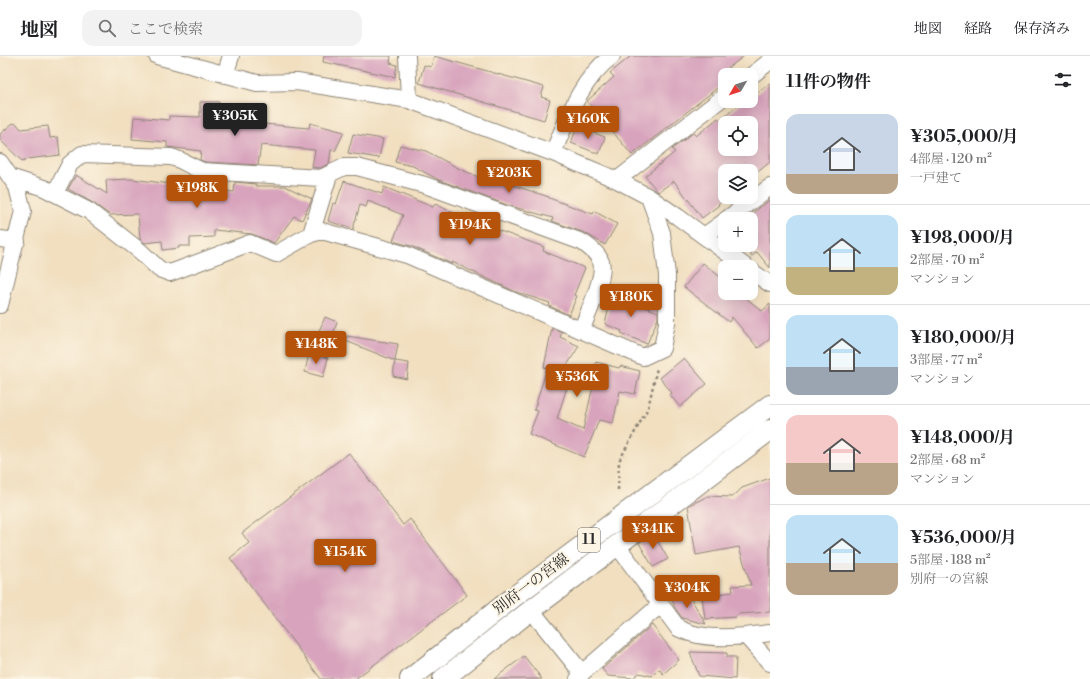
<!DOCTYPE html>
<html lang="ja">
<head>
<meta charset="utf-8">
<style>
  :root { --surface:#fff; --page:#f2f2f2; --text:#202124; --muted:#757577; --line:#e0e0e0; --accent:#b45309 }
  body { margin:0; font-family:"Libre Bodoni","Noto Serif JP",serif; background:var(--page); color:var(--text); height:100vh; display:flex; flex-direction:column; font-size:15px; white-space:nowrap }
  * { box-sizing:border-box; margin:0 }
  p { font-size:13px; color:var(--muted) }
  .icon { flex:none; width:22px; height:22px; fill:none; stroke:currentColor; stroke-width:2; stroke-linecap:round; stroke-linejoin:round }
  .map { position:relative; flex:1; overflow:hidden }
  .sheet { display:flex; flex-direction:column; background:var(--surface); width:320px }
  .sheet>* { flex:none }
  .needle { width:26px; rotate:231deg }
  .fabs { position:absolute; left:718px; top:12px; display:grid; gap:8px }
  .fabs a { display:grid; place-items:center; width:40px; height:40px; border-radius:8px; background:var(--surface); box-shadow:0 4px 16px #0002; font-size:20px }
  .price { position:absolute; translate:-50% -34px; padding:0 9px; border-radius:4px; background:var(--accent); color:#fff; font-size:13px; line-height:26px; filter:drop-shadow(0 1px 2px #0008) }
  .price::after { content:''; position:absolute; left:50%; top:24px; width:12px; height:9px; margin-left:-6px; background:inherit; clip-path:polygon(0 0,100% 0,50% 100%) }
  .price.selected { background:#222; color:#fff }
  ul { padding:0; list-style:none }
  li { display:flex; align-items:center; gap:12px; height:100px; padding:0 16px }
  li+li { border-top:1px solid var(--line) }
  li span { display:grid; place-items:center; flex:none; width:112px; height:80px; border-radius:12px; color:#555 }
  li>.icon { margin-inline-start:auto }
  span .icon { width:48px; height:48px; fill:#fffc; stroke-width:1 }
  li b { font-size:17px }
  h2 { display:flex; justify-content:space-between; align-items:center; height:48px; padding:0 16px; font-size:17px }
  header { display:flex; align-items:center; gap:24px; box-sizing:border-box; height:56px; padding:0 20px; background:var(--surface); border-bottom:1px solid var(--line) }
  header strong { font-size:19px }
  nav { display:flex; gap:22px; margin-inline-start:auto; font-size:14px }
  .search { width:280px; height:36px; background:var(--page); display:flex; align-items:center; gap:10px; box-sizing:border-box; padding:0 14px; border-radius:12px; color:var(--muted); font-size:15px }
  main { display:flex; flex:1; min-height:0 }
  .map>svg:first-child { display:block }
</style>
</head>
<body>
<header>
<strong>地図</strong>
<div class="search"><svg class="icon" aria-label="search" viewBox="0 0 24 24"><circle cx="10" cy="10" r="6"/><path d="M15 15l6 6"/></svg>ここで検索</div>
<nav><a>地図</a><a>経路</a><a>保存済み</a></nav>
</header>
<main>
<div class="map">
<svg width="770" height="623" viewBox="0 0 770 623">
  <rect width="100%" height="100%" fill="#fcf5e5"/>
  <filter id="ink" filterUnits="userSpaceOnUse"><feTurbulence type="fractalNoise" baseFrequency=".025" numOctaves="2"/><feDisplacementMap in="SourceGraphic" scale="8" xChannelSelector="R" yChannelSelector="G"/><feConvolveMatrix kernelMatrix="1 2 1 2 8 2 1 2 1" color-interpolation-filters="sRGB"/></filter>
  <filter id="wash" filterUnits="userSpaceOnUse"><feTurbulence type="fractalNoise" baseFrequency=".012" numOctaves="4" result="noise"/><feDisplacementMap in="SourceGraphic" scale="16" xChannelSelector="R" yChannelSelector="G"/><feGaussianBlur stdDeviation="0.9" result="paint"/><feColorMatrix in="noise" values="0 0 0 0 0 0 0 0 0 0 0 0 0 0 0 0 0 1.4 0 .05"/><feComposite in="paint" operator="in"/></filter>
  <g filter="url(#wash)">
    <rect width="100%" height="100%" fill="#f1dfc0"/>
    <g id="blocks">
      <path fill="#d8a4bd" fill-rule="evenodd" d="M324 0H391L390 7 397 9 395 21 323 6Z
        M434 0 544 31 541 41 550 44 544 64 419 27 424 9 431 11Z
        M631 0H744L723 16 725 19V26L632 99 587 45 614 21 610 17Z
        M770 27V106L759 115H725V142L718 148 719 149 702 162 674 125 658 136 645 120 675 96 672 93 693 77 696 80 718 62 720 64 744 45H751V42ZM722 67H751V93H725V70Z
        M200 46H219V62L264 63V68L309 72 310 67 344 76 335 95 331 94 329 108 320 112 312 111 315 94 261 89 258 109 205 106 200 104 201 95 167 91V86L132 83 134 61 169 64V60L200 61Z
        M13 67 14 68 16 67 21 73 48 70 50 82 58 81 60 99 27 103 23 106 0 84V78Z
        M577 71 605 81 599 98 571 87Z
        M353 78 383 83 379 102 348 97Z
        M400 89 426 95 460 113 490 126 491 122 549 141V142L593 158 594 155 617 168 605 189 585 177 552 165 553 162 507 149 439 124 413 110 395 106Z
        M76 119 107 138 106 124 132 123 234 136 235 126 256 128V130H285L312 143 302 164 294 160 274 187 252 178 214 174V181L190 182V190H179V192L163 194 162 185 145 187 140 183 138 158 110 159 93 147 68 133Z
        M344 125 382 138 384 131 433 151 435 148 467 163 544 191 543 195 585 212 574 239 577 240 569 259 549 250 550 247 516 236 452 206V208L411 190 393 185 403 159 368 145 366 151 360 149 353 173 328 165 333 147 336 148Z
        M770 144V212L757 196 751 201V158Z
        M703 207 725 225V237H740L762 255 770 248V283L758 292 732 261 729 266 684 231Z
        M613 235 632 243 631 246 658 256V262L647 288 621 277 622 275 605 268Z
        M325 261 337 266 333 280 319 275Z
        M552 272 562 276 560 281 579 290 556 327 567 331 557 363 583 374 593 330 590 329 596 306 619 312 620 310 640 315 635 338 620 335 613 367 599 364 584 401 529 378 538 355 534 354 547 312 544 311Z
        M347 280 398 288 395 305 409 307 407 323 393 320 395 305 346 285Z
        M309 297 328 302 323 321 305 316Z
        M684 302 707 328 680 351 670 339 672 337 660 322Z
        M349 397 403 469 410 463 467 539 355 623H321L230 502 249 487 242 477Z
        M770 422V556L738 558 736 561 705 563 702 540 733 536 732 530 751 529 739 491 696 499 688 450 708 440 733 441 742 432Z
        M653 477 668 503 653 511 639 487Z
        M671 541H690L706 568 682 562 675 552Z
        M652 569 679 604 663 618 659 613 652 620 639 617 633 622 608 620 602 613Z
        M690 596 727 597V601H736L735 623 699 620Z
        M524 600 542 623H494Z"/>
    </g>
  </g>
  <g filter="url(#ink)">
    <use href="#blocks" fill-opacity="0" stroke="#8e8576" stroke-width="1"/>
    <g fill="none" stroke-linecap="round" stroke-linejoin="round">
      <g stroke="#8e8576" stroke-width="18">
        <path id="minor" d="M157 0 257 27 297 26 409 44 553 97 617 124 649 141 678 161 746 211
          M407 0 409 44
          M225 19 231 0
          M751 20 770 5
          M553 97C568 62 580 24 612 0
          M0 106 17 131 23 155 0 249
          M10 121 44 132 89 155 140 195 159 213 170 217 250 187 276 198 311 178 322 175 407 199 643 301 662 292 667 267V219L662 177 649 141
          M617 124 725 40
          M55 137 70 108 82 98 171 101C183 104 191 111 203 115L321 122 344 111H357L425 129 582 186C589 191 598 197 601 206 606 221 587 258 582 273
          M727 163 770 131
          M311 178 329 119
          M704 180 725 165
          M0 183 17 185
          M751 215 770 228
          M619 489 622 496 678 572C704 586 741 581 770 577
          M531 554 582 617 578 623
          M746 580 770 607
          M582 617 660 549"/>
      </g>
      <g stroke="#8e8576" stroke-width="22">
        <path id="major" d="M410 623 515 540 770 349
          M443 623 531 554 770 374"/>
      </g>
      <path stroke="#8e8576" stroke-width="2.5" stroke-dasharray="3 3" stroke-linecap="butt" d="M618 434 619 405 648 352 657 312"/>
      <use href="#minor" stroke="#fff" stroke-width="16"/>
      <use href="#major" stroke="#fff" stroke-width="20"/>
    </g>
  </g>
  <g text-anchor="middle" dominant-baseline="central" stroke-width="4" stroke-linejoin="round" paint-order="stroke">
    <rect fill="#fcf5e5" stroke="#6a6863" stroke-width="1" x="578" y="472" width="22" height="24" rx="3"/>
    <g font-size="14" font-weight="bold" fill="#2b2b2b">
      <text x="589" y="484">11</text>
    </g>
    <g font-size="15" fill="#2b2b2b" stroke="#fcf5e5">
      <text transform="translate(531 528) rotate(-37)">別府一の宮線</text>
    </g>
  </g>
</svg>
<div class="fabs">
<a><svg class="needle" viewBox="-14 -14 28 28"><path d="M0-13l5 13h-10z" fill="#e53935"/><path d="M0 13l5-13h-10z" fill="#757577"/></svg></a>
<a><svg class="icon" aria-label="locate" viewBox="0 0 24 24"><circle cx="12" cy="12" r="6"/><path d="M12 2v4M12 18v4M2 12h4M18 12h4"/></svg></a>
<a><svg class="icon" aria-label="layers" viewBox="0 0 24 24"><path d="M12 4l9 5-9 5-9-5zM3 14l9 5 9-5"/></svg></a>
<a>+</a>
<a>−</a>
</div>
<b class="price selected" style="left:235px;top:81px">¥305K</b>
<b class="price" style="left:588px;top:84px">¥160K</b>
<b class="price" style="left:509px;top:138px">¥203K</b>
<b class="price" style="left:197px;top:153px">¥198K</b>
<b class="price" style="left:470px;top:190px">¥194K</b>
<b class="price" style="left:631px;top:262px">¥180K</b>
<b class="price" style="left:316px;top:309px">¥148K</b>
<b class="price" style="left:577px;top:342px">¥536K</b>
<b class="price" style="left:653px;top:494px">¥341K</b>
<b class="price" style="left:345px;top:517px">¥154K</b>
<b class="price" style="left:687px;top:553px">¥304K</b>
</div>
<section class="sheet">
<h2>11件の物件<svg class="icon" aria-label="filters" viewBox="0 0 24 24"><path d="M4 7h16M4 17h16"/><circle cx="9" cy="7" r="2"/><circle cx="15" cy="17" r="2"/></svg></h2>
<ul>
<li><span style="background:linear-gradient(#c9d6e8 75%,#b9a48a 0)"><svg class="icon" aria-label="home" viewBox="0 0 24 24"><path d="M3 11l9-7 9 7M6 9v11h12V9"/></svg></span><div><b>¥305,000/月</b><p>4部屋 · 120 m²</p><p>一戸建て</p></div></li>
<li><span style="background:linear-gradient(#bfe0f5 65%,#c2b280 0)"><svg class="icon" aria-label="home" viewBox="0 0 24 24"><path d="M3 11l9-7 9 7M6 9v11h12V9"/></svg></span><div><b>¥198,000/月</b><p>2部屋 · 70 m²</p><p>マンション</p></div></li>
<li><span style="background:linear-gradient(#bfe0f5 65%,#9aa5b1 0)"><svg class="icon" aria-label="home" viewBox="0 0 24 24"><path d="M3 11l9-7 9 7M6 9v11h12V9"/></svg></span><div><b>¥180,000/月</b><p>3部屋 · 77 m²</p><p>マンション</p></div></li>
<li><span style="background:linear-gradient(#f6c9c9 60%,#b9a48a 0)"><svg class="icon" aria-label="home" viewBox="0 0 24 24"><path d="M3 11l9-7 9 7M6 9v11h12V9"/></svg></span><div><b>¥148,000/月</b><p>2部屋 · 68 m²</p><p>マンション</p></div></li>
<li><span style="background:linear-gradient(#bfe0f5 60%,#b9a48a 0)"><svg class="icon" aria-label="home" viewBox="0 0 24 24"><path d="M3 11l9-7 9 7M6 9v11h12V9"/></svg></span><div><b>¥536,000/月</b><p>5部屋 · 188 m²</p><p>別府一の宮線</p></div></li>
</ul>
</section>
</main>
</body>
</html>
